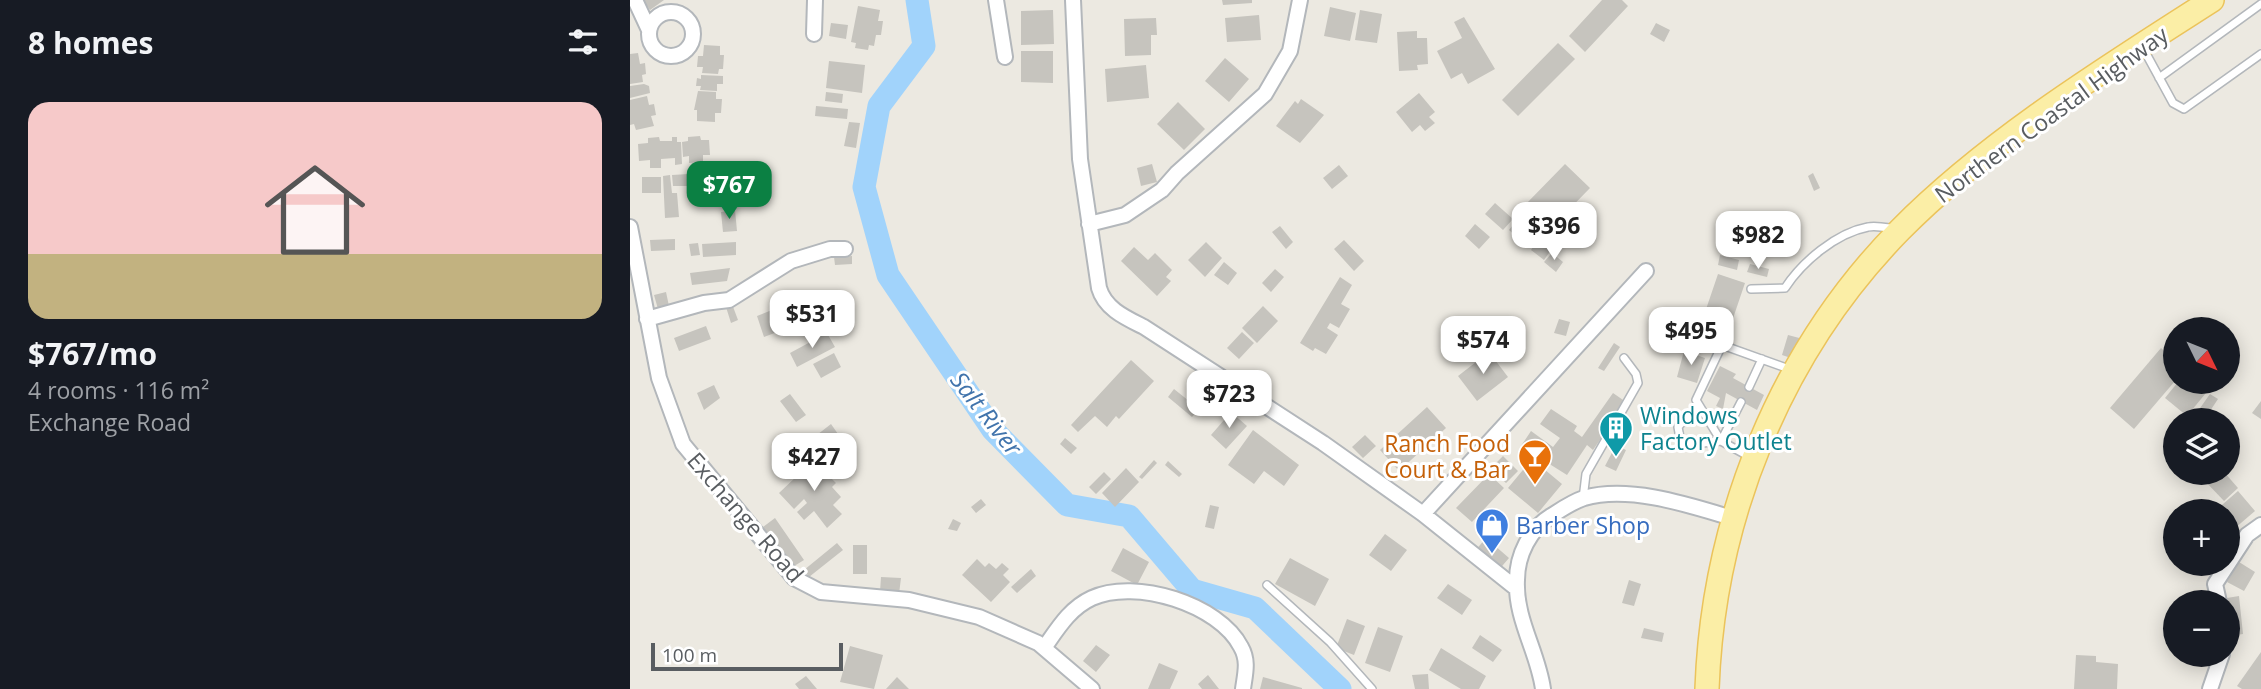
<!DOCTYPE html>
<html lang="en">
<head>
<meta charset="utf-8">
<style>
  :root { --surface:#171b24; --page:#20242c; --text:#f1f3f6; --muted:#9ea1a6; --line:#363941; --accent:#0b8043 }
  body { margin:0; font-family:"Open Sans",sans-serif; background:var(--page); color:var(--text); height:100vh; display:flex; flex-direction:column; font-size:26px; white-space:nowrap }
  * { box-sizing:border-box; margin:0 }
  p { font-size:23px; color:var(--muted) }
  .icon { flex:none; width:38px; height:38px; fill:none; stroke:currentColor; stroke-width:2; stroke-linecap:round; stroke-linejoin:round }
  .map { position:relative; flex:1; overflow:hidden }
  .details { display:flex; flex-direction:column; background:var(--surface); width:630px }
  .details>* { flex:none }
  .needle { width:46px; rotate:133deg }
  .tools { position:absolute; left:1533px; top:317px; display:grid; gap:14px }
  .tools a { display:grid; place-items:center; width:77px; height:77px; border-radius:50%; background:var(--surface); box-shadow:0 4px 18px #0003; font-size:35px }
  .scale { position:absolute; left:21px; bottom:18px; width:192px; box-sizing:border-box; padding-left:7px; border:4px solid #595d61; border-top:0; font-size:19px; line-height:24px; white-space:nowrap; color:#595d61; -webkit-text-stroke:5px #fff; paint-order:stroke }
  .price { position:absolute; translate:-50% -60px; padding:0 16px; border-radius:14px; background:#fff; color:#222; font-size:23px; line-height:46px; filter:drop-shadow(0 2px 4px #0008) }
  .price::after { content:''; position:absolute; left:50%; top:42px; width:21px; height:16px; margin-left:-10px; background:inherit; clip-path:polygon(0 0,100% 0,50% 100%) }
  .price.active { background:var(--accent); color:#fff }
  ul { padding:0; list-style:none }
  li { display:grid; align-content:center; gap:14px; height:371px; padding:0 28px }
  li+li { border-top:2px solid var(--line) }
  li span { display:grid; place-items:center; height:217px; border-radius:21px; color:#555 }
  li>.icon { margin-inline-start:auto }
  span .icon { width:126px; height:126px; fill:#fffc; stroke-width:1 }
  li b { font-size:30px }
  h2 { display:flex; justify-content:space-between; align-items:center; height:84px; padding:0 28px; font-size:30px }
  main { display:flex; flex:1; min-height:0 }
  .map>svg:first-child { display:block }
</style>
</head>
<body>
<main>
<section class="details">
<h2>8 homes<svg class="icon" aria-label="filters" viewBox="0 0 24 24"><path d="M4 7h16M4 17h16"/><circle cx="9" cy="7" r="2"/><circle cx="15" cy="17" r="2"/></svg></h2>
<ul>
<li><span style="background:linear-gradient(#f6c9c9 70%,#c2b280 0)"><svg class="icon" aria-label="home" viewBox="0 0 24 24"><path d="M3 11l9-7 9 7M6 9v11h12V9"/></svg></span><div><b>$767/mo</b><p>4 rooms · 116 m²</p><p>Exchange Road</p></div></li>
</ul>
</section>
<div class="map">
<svg width="1631" height="689" viewBox="0 0 1631 689">
  <rect width="100%" height="100%" fill="#ece9e1"/>
  <g fill="none" stroke-linecap="round" stroke-linejoin="round">
    <path stroke="#a1d3fb" stroke-width="23" d="M287 0 294 46 249 106 234 187 258 275 363 430 437 505 499 516 562 590 625 608 710 689"/>
  </g>
  <path fill="#c6c4be" d="M13 0H34L20 10Z
    M592 0H622V3L593 5Z
    M972 0H992L998 6 955 52 939 36Z
    M228 6 250 10 248 21H253L251 35H246L244 46 239 45 238 50 225 48 226 43 221 42Z
    M700 7 726 13 720 41 694 36Z
    M423 10 424 44 391 45V11Z
    M730 10 752 14 747 43 725 40Z
    M629 15 631 40 597 42 595 18Z
    M834 17 865 69 838 84 832 73 821 79 807 51 832 38 824 22Z
    M526 18 527 35H521V55L495 56 494 19Z
    M201 23 218 25 216 39 199 36Z
    M1026 23 1040 30 1034 42 1020 34Z
    M787 31V38H797L798 64 787 65 788 70 769 71 767 32Z
    M928 43 945 59 888 116 872 100Z
    M74 45 90 46V55H94L93 69H89L88 74 72 73 73 67H67L68 56H73Z
    M391 51H423V83L391 82Z
    M8 53 10 64 15 63 16 74 12 75 13 82 0 84V54Z
    M595 58 619 79 599 102 575 81Z
    M199 61 235 65 232 93 196 88Z
    M516 65 519 98 477 102 475 69Z
    M71 75 93 76V84H87V91L70 90 71 86H66L67 78 71 79Z
    M14 84 19 86 20 93 0 98V86Z
    M68 91 86 92V99H92L91 113H85V122L67 121V110H64Z
    M196 92 213 94 212 103 195 101Z
    M789 93 805 112 799 117 805 123 795 131 790 125 782 132 766 112Z
    M17 96 19 105 24 104 26 115 21 116 24 126 6 130 4 124 0 125V100Z
    M671 99 694 115 670 143 646 126 665 101 668 104Z
    M548 102 575 129 554 150 527 124Z
    M186 106 218 109 217 119 185 116Z
    M219 122 230 123 226 148 214 146Z
    M70 136 71 140H79L80 155H73V162L59 163V156L53 157 52 142 58 141V137Z
    M29 137 30 141H42V137H47V142H51L52 164 45 165V158L31 159V168H20V160L9 161 8 144 18 143V138Z
    M522 164 527 182 511 186 507 168Z
    M935 164 960 188 920 229 895 205Z
    M709 165 718 176 702 189 693 178Z
    M1183 173 1190 188 1184 191 1178 176Z
    M58 174V186H43L42 175Z
    M40 175 42 193H47L49 217 35 218 33 176Z
    M81 175H92V204H80Z
    M12 177H31V193H12Z
    M865 203 883 219 873 230 855 214Z
    M105 210 107 231 93 232 91 212Z
    M887 220 903 234 895 244 879 230Z
    M845 224 860 237 849 249 835 236Z
    M650 226 663 242 656 249 642 232Z
    M45 239V250L21 251 20 240Z
    M714 240 734 261 724 271 704 249Z
    M908 240 921 250 914 260 901 250Z
    M106 242V255L73 257 72 244Z
    M576 242 592 258 575 277 558 260Z
    M68 243 70 255 61 256 59 244Z
    M504 247 518 260 525 253 542 270 536 277 541 281 527 296 491 261Z
    M922 253 933 262 926 272 914 262Z
    M1090 255 1109 260 1107 270 1088 265Z
    M222 256V264L205 265 204 257Z
    M594 262 607 273 598 285 584 275Z
    M1120 264 1139 269 1137 277 1117 272Z
    M100 268 97 281 62 285 60 273Z
    M645 269 654 277 641 292 632 283Z
    M1088 274 1115 283 1098 333 1071 324Z
    M710 277 722 285 711 304 720 309 709 328 700 323 697 328 708 335 696 354 685 348 683 351 670 343Z
    M36 292 39 306 28 309 24 295Z
    M102 304 108 320 101 323 96 307Z
    M633 306 648 321 627 343 612 328Z
    M147 308 155 329 134 337 127 316Z
    M929 319 940 322 936 336 924 333Z
    M76 326 81 339 49 351 44 338Z
    M612 332 624 343 609 359 597 348Z
    M197 333 205 347 167 367 160 353Z
    M1158 335 1173 339 1171 347 1165 345 1161 358 1152 355Z
    M984 343 990 347 974 371 968 368Z
    M1531 348 1545 361V381L1504 429 1480 408Z
    M1054 351 1075 358 1067 383 1047 377Z
    M859 352 878 377 847 401 828 376Z
    M204 353 211 367 191 378 183 364Z
    M501 360 524 381 489 419 486 416 477 427 465 416 448 432 441 425Z
    M1090 366 1106 374 1103 378 1134 395 1127 410 1096 393 1093 409 1086 406 1090 398 1077 391Z
    M1548 382H1585L1557 416 1535 398Z
    M84 385 90 398 74 410 67 393Z
    M544 389 569 409 562 417 538 397Z
    M983 393 996 402 963 450 957 445 937 475 891 446 901 431 923 447 930 438 910 424 921 409 947 426 944 431 952 437Z
    M160 394 176 415 166 422 150 401Z
    M1580 394 1588 399 1574 420H1566L1563 418Z
    M1631 401V419L1622 413Z
    M797 407 816 428 769 471 750 450Z
    M601 412 617 426 596 449 581 435Z
    M201 424 208 434 201 440 206 445 197 453 189 448 182 454 174 445Z
    M623 430 669 465 654 486 634 471 624 484 598 465Z
    M735 435 746 446 733 458 722 447Z
    M435 438 447 448 441 454 430 444Z
    M986 445 996 450 986 471 975 466Z
    M873 456 888 471 876 483 861 468Z
    M187 457 202 473 195 479 200 477 206 483 202 487 211 497 203 505 212 514 197 528 184 511 174 520 167 512 177 503 174 499 164 509 149 493Z
    M902 459 932 484 908 513 878 488Z
    M524 460 527 463 512 479 509 477Z
    M538 461 552 474 549 477 535 465Z
    M496 468 509 482 485 507 472 493Z
    M474 472 481 479 466 494 459 487Z
    M1582 472H1594L1608 488 1594 501 1574 480Z
    M859 474 874 488 842 522 826 508Z
    M1608 491 1625 511 1598 534V511H1585Z
    M351 499 356 505 346 513 341 507Z
    M580 505 589 507 584 529 575 527Z
    M145 518 174 560 161 568 133 527Z
    M323 519 331 523 327 531 318 529Z
    M755 534 777 550 761 571 739 555Z
    M856 538 879 558 867 572 844 552Z
    M207 543 213 550 179 577 174 570Z
    M223 545H237V574H223Z
    M493 548 519 562 507 585 481 571Z
    M660 558 699 579 685 606 645 584Z
    M347 559 355 567 359 563 366 569 372 563 379 569 373 575 380 582 361 602 332 575Z
    M1609 562 1625 572 1614 591 1597 582Z
    M401 569 406 576 387 593 381 587Z
    M251 577 271 578 269 594 250 592Z
    M999 580 1011 584 1004 606 992 603Z
    M818 584 842 600 832 615 807 598Z
    M1609 596 1613 634 1601 636 1597 598Z
    M717 619 735 626 724 655 706 648Z
    M748 627 773 636 760 672 735 663Z
    M1014 628 1034 633 1032 642 1011 638Z
    M850 635 872 650 863 662 842 648Z
    M466 645 480 655 466 672 453 661Z
    M220 646 253 655 244 689 210 682Z
    M811 648 856 676 849 689H831L799 670Z
    M1631 652V689H1612L1607 686Z
    M1446 655 1466 656V662L1488 664 1487 689H1444Z
    M529 663 548 671 540 689H518Z
    M798 674 799 689H785L782 675Z
    M578 675 589 689H572L568 684Z
    M176 676 187 689H169L165 684Z
    M267 677 279 689H256Z
    M633 677 672 688V689H630Z"/>
  <g fill="none" stroke-linecap="round" stroke-linejoin="round">
    <g stroke="#b3b7bb" stroke-width="10">
      <path id="service" d="M1513 48 1543 103 1554 109 1631 54
        M1529 78 1631 4
        M1121 289 1155 288C1172 262 1206 233 1238 227 1246 225 1258 228 1266 229
        M1078 340 1162 370
        M1092 345 1066 400 1091 441 1111 402
        M1119 387 1132 359
        M1068 405 1048 427 1050 438 1064 444 1091 441 1120 457
        M953 499 956 474 1008 383 1006 374 994 358
        M637 585 700 642 742 689"/>
    </g>
    <g stroke="#b3b7bb" stroke-width="18">
      <path id="minor" d="M5 0 19 30
        M366 0 375 57
        M443 0 450 159 469 288C475 309 496 318 514 327L693 443 793 514 887 589
        M19 34a22 22 0 1 1 44 0a22 22 0 1 1-44 0Z
        M184 34 185 0
        M459 224 495 215 532 190 547 173 635 94 660 51 670 0
        M0 227 29 378 53 444 164 578 191 592 279 600 349 617 408 643 462 689
        M17 319 74 303 99 300 161 261 200 249H215
        M793 514 1016 271
        M1589 602 1585 584 1617 535 1631 525
        M1598 636V639
        M414 648C428 628 440 608 462 598 505 578 589 604 611 647 619 661 615 674 613 689
        M913 689C908 652 885 619 887 580 887 555 900 529 921 516 932 509 942 502 954 498 999 485 1059 505 1102 518
        M1580 689 1592 654"/>
    </g>
    <g stroke="#ebc35b" stroke-width="26">
      <path id="primary" d="M1077 689C1083 519 1150 352 1270 230 1359 140 1476 68 1582 0"/>
    </g>
    <use href="#service" stroke="#fff" stroke-width="7"/>
    <use href="#minor" stroke="#fff" stroke-width="14"/>
    <use href="#primary" stroke="#fbeea6" stroke-width="23"/>
  </g>
  <defs>
    <g id="building-pin" transform="scale(1.75)"><path d="M0 17L-7.5 6A9.5 9.5 0 1 1 7.5 6Z" fill="#0f9aa8" stroke="#fff"/><path d="M-4-6H4V6H1V3H-1V6H-4ZM-2.5-4.3h1.7v1.8h-1.7ZM.8-4.3h1.7v1.8H.8ZM-2.5-1h1.7V.8h-1.7ZM.8-1h1.7V.8H.8Z" fill="#fff"/></g>
    <g id="bar-pin" transform="scale(1.75)"><path d="M0 17L-7.5 6A9.5 9.5 0 1 1 7.5 6Z" fill="#e8710a" stroke="#fff"/><path d="M-6-5H6L.8 .8V4.5H3.5V6h-7V4.5H-.8V.8Z" fill="#fff"/></g>
    <g id="shop-pin" transform="scale(1.75)"><path d="M0 17L-7.5 6A9.5 9.5 0 1 1 7.5 6Z" fill="#3f7fe0" stroke="#fff"/><path d="M-5-2.5h2.3a2.7 3.5 0 0 1 5.4 0H5L5.5 6h-11ZM-1.5-2.5h3a1.5 2.3 0 0 0-3 0Z" fill="#fff"/></g>
  </defs>
  <g fill-rule="evenodd">
    <use href="#building-pin" x="986" y="428"/>
    <use href="#bar-pin" x="905" y="456"/>
    <use href="#shop-pin" x="862" y="525"/>
  </g>
  <g text-anchor="middle" dominant-baseline="central" stroke-width="6" stroke-linejoin="round" paint-order="stroke">
    <g font-size="23" fill="#595d61" stroke="#fff">
      <text transform="translate(1421 114) rotate(-36)">Northern Coastal Highway</text>
      <text transform="translate(116 517) rotate(49)">Exchange Road</text>
    </g>
    <g font-size="23" fill="#0d838f" stroke="#fff" text-anchor="start">
      <text x="1010" y="415">Windows<tspan x="1010" dy="26">Factory Outlet</tspan></text>
    </g>
    <g font-size="23" fill="#c56008" stroke="#fff" text-anchor="end">
      <text x="880" y="443">Ranch Food<tspan x="880" dy="26">Court &amp; Bar</tspan></text>
    </g>
    <g font-size="23" fill="#366cbe" stroke="#fff" text-anchor="start">
      <text x="886" y="525">Barber Shop</text>
    </g>
    <g font-size="24" font-style="italic" fill="#4174ac" stroke="#fff">
      <text transform="translate(357 413) rotate(52)">Salt River</text>
    </g>
  </g>
</svg>
<div class="tools">
<a><svg class="needle" viewBox="-14 -14 28 28"><path d="M0-13l5 13h-10z" fill="#e53935"/><path d="M0 13l5-13h-10z" fill="#9ea1a6"/></svg></a>
<a><svg class="icon" aria-label="layers" viewBox="0 0 24 24"><path d="M12 4l9 5-9 5-9-5zM3 14l9 5 9-5"/></svg></a>
<a>+</a>
<a>−</a>
</div>
<div class="scale">100 m</div>
<b class="price active" style="left:99px;top:221px">$767</b>
<b class="price" style="left:924px;top:262px">$396</b>
<b class="price" style="left:1128px;top:271px">$982</b>
<b class="price" style="left:182px;top:350px">$531</b>
<b class="price" style="left:1061px;top:367px">$495</b>
<b class="price" style="left:853px;top:376px">$574</b>
<b class="price" style="left:599px;top:430px">$723</b>
<b class="price" style="left:184px;top:493px">$427</b>
</div>
</main>
</body>
</html>
